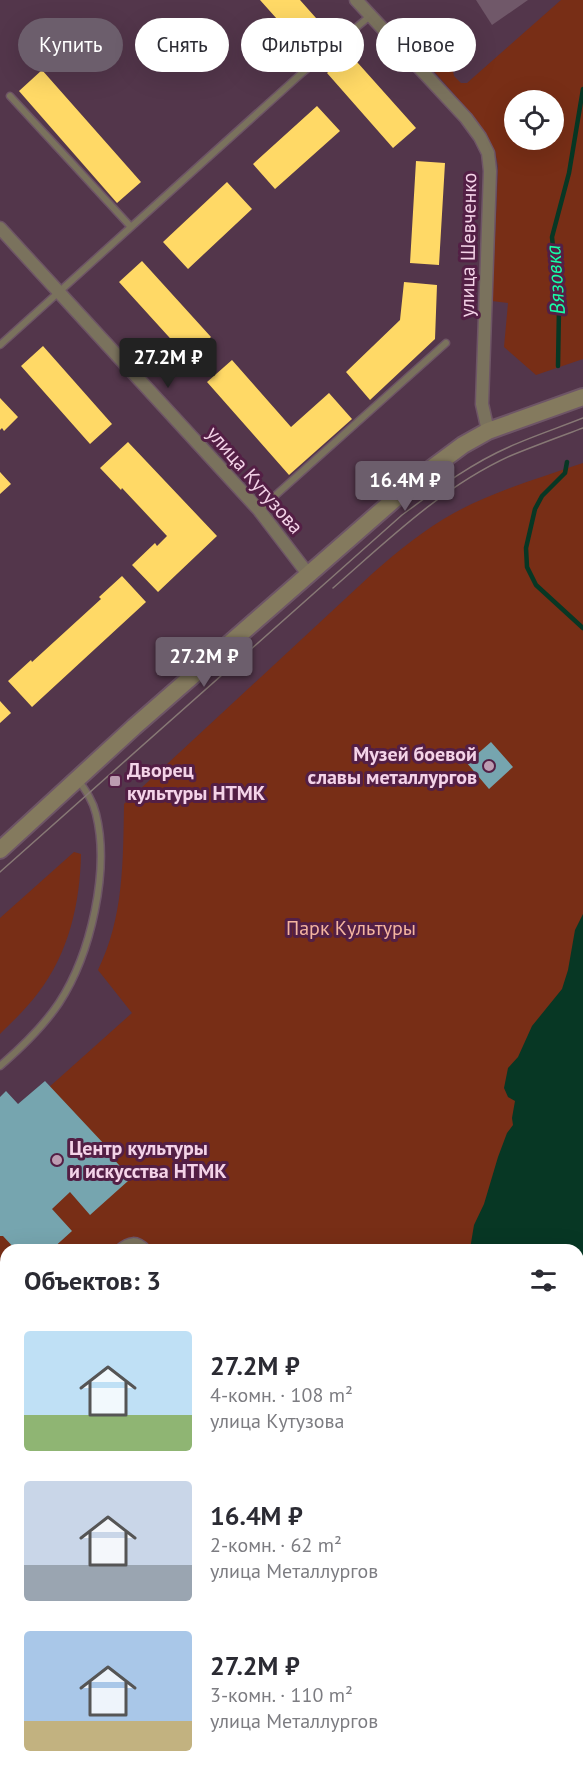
<!DOCTYPE html>
<html lang="ru">
<head>
<meta charset="utf-8">
<style>
  :root { --surface:#fff; --page:#f2f2f3; --text:#2b2b33; --muted:#7c7c81; --accent:#6c5e6c }
  body { margin:0; font-family:"PT Sans",sans-serif; background:var(--page); color:var(--text); height:100vh; display:flex; flex-direction:column; font-size:22px; white-space:nowrap }
  * { box-sizing:border-box; margin:0 }
  p { font-size:20px; color:var(--muted) }
  .icon { flex:none; width:33px; height:33px; fill:none; stroke:currentColor; stroke-width:2; stroke-linecap:round; stroke-linejoin:round }
  .map { position:relative; flex:1; overflow:hidden }
  .side { position:absolute; left:0px; top:1244px; width:584px; height:536px; display:flex; flex-direction:column; background:var(--surface); border-radius:18px 18px 0 0; box-shadow:0 6px 24px #0002 }
  .side>* { flex:none }
  .banner { position:absolute; left:18px; top:18px; width:548px; height:54px; display:flex; gap:12px }
  .fabs { position:absolute; left:504px; top:90px; display:grid; gap:12px }
  .fabs a { display:grid; place-items:center; width:60px; height:60px; border-radius:50%; background:var(--surface); box-shadow:0 6px 24px #0002; font-size:30px }
  .price { position:absolute; translate:-50% -51px; padding:0 14px; border-radius:6px; background:var(--accent); color:#fff; font-size:20px; line-height:39px; filter:drop-shadow(0 2px 3px #0008) }
  .price::after { content:''; position:absolute; left:50%; top:36px; width:18px; height:14px; margin-left:-9px; background:inherit; clip-path:polygon(0 0,100% 0,50% 100%) }
  .price.on { background:#222; color:#fff }
  ul { padding:0; list-style:none }
  li { display:flex; align-items:center; gap:18px; height:150px; padding:0 24px }
  li span { display:grid; place-items:center; flex:none; width:168px; height:120px; border-radius:6px; color:#555 }
  li>.icon { margin-inline-start:auto }
  span .icon { width:72px; height:72px; fill:#fffc; stroke-width:1 }
  li b { font-size:26px }
  h2 { display:flex; justify-content:space-between; align-items:center; height:72px; padding:0 24px; font-size:26px }
  .tag { padding:0 21px; border-radius:27px; background:var(--surface); box-shadow:0 6px 24px #0002; font-size:21px; line-height:54px }
  .tag.on { background:var(--accent); color:#fff }
  .map>svg:first-child { display:block }
</style>
</head>
<body>
<div class="map">
<svg width="583" height="1778" viewBox="0 0 583 1778">
  <rect width="100%" height="100%" fill="#53364b"/>
  <path fill="#782e16" fill-rule="evenodd" d="M561 0H583V359L536 375 504 347 508 303 492 301 497 197 498 166 495 151 469 111 424 60C428 51 431 47 441 46L450 57 454 76 461 83H467ZM514 100H554V140H514Z
    M583 463V1778H492L493 1773H578V1250H6V1773H168L159 1778H0V1131L132 1013 98 970C124 917 123 861 124 804L373 573C398 551 425 529 454 513 495 491 539 478 583 463Z
    M74 852 81 854C80 903 69 953 38 993 27 1008 13 1021 0 1034V918Z"/>
  <path fill="#073724" d="M583 914V1377L578 1381V1250L470 1249 474 1225 484 1204 498 1157 507 1133 513 1125 512 1118 515 1101 508 1097 504 1088 508 1068 518 1057 532 1026 562 989 568 970 575 930Z
    M232 1773H475L474 1778H221Z"/>
  <path fill="#ffd966" d="M260 0H300L324 27 302 47Z
    M349 53 416 128 393 148 327 73Z
    M42 70 141 182 117 203 19 91Z
    M317 106 340 131 275 189 253 164Z
    M416 161 445 163 439 265 410 263Z
    M227 182 252 209 188 269 163 242Z
    M142 261 211 337 188 358 119 282Z
    M404 282 437 285 435 339 370 400 346 372 400 320Z
    M43 346 112 424 90 444 21 366Z
    M232 360 291 427 329 393 352 419 289 475 207 382Z
    M0 398 18 417 4 431 2 428 0 430Z
    M128 442 217 536 158 592 132 565 155 543 157 546 167 536 122 488 121 490 100 468Z
    M0 472 11 484 0 494Z
    M122 576 146 602 32 707 8 681 31 660 32 662 101 599 99 597Z
    M0 701 11 713 0 723Z"/>
  <path fill="#76a5af" d="M491 742 513 767 489 789 467 763Z
    M45 1081 104 1144 102 1146 127 1174 124 1177 128 1181 90 1215 70 1192 52 1209 72 1231 51 1250H16L3 1236H0V1097L6 1091 18 1104Z"/>
  <g fill="none" stroke-linecap="round" stroke-linejoin="round">
    <path stroke="#073724" stroke-width="4.5" d="M558 366 559 308 552 237 569 173 583 89
      M567 462 565 473 542 496 535 509 526 548 527 567 536 585 583 628"/>
    <path stroke="#073724" stroke-width="27" d="M578 1602 583 1599"/>
  </g>
  <path fill="#705869" d="M476 0H528L492 25Z"/>
  <g fill="none" stroke-linecap="round" stroke-linejoin="round">
    <g stroke="#6e5566" stroke-width="9">
      <path id="service" d="M10 96 131 227
        M0 345 302 73 370 16
        M259 510 446 343
        M0 1066C22 1047 43 1027 59 1003 91 954 110 870 96 814 93 801 86 791 79 781"/>
    </g>
    <g stroke="#6e5566" stroke-width="11">
      <path id="pedestrian" d="M118 1250C129 1240 137 1239 147 1250
        M0 1378 6 1373"/>
    </g>
    <g stroke="#6e5566" stroke-width="15">
      <path id="minor" d="M356 0 466 118 480 137 488 153 490 171 482 404 488 431
        M0 228 259 510 308 574"/>
    </g>
    <g stroke="#6e5566" stroke-width="20">
      <path id="secondary" d="M0 850 134 727 420 477 463 445 488 431 583 397"/>
    </g>
    <use href="#service" stroke="#7a725d" stroke-width="6"/>
    <use href="#pedestrian" stroke="#7a725d" stroke-width="8"/>
    <use href="#minor" stroke="#7a725d" stroke-width="12"/>
    <use href="#secondary" stroke="#847a5e" stroke-width="16"/>
    <path stroke="#877875" stroke-width="1.5" d="M333 588C388 540 442 487 510 456 534 446 559 437 583 428
      M0 872 402 515C436 490 470 464 509 447 533 436 558 428 583 418"/>
  </g>
  <g fill="#bc9cb1" stroke="#531f45" stroke-width="2">
    <circle cx="489" cy="766" r="6"/>
    <rect x="109" y="775" width="12" height="12" rx="3"/>
    <circle cx="57" cy="1160" r="6"/>
  </g>
  <g text-anchor="middle" dominant-baseline="central" stroke-width="6" stroke-linejoin="round" paint-order="stroke">
    <g font-size="20" fill="#f4d3e8" stroke="#531f45">
      <text transform="translate(468 245) rotate(-89)">улица Шевченко</text>
      <text transform="translate(255 480) rotate(49)">улица Кутузова</text>
    </g>
    <g font-size="20" font-weight="bold" fill="#f4d3e8" stroke="#531f45" text-anchor="start">
      <text x="477" y="754" text-anchor="end">Музей боевой<tspan x="477" dy="23">славы металлургов</tspan></text>
      <text x="127" y="770">Дворец<tspan x="127" dy="23">культуры НТМК</tspan></text>
      <text x="69" y="1148">Центр культуры<tspan x="69" dy="23">и искусства НТМК</tspan></text>
    </g>
    <g font-size="20" fill="#f4b5a0" stroke="#531f45">
      <text x="351" y="928">Парк Культуры</text>
    </g>
    <g font-size="21" font-style="italic" fill="#17fea7" stroke="#531f45">
      <text transform="translate(555 280) rotate(-94)">Вязовка</text>
    </g>
  </g>
</svg>
<div class="fabs">
<a><svg class="icon" aria-label="locate" viewBox="0 0 24 24"><circle cx="12" cy="12" r="6"/><path d="M12 2v4M12 18v4M2 12h4M18 12h4"/></svg></a>
</div>
<b class="price on" style="left:168px;top:389px">27.2M ₽</b>
<b class="price" style="left:405px;top:512px">16.4M ₽</b>
<b class="price" style="left:204px;top:688px">27.2M ₽</b>
<div class="banner">
<a class="tag on">Купить</a>
<a class="tag">Снять</a>
<a class="tag">Фильтры</a>
<a class="tag">Новое</a>
</div>
<section class="side">
<h2>Объектов: 3<svg class="icon" aria-label="filters" viewBox="0 0 24 24"><path d="M4 7h16M4 17h16"/><circle cx="9" cy="7" r="2"/><circle cx="15" cy="17" r="2"/></svg></h2>
<ul>
<li><span style="background:linear-gradient(#bfe0f5 70%,#8fb573 0)"><svg class="icon" aria-label="home" viewBox="0 0 24 24"><path d="M3 11l9-7 9 7M6 9v11h12V9"/></svg></span><div><b>27.2M ₽</b><p>4-комн. · 108 m²</p><p>улица Кутузова</p></div></li>
<li><span style="background:linear-gradient(#c9d6e8 70%,#9aa5b1 0)"><svg class="icon" aria-label="home" viewBox="0 0 24 24"><path d="M3 11l9-7 9 7M6 9v11h12V9"/></svg></span><div><b>16.4M ₽</b><p>2-комн. · 62 m²</p><p>улица Металлургов</p></div></li>
<li><span style="background:linear-gradient(#a9c7e8 75%,#c2b280 0)"><svg class="icon" aria-label="home" viewBox="0 0 24 24"><path d="M3 11l9-7 9 7M6 9v11h12V9"/></svg></span><div><b>27.2M ₽</b><p>3-комн. · 110 m²</p><p>улица Металлургов</p></div></li>
</ul>
</section>
</div>
</body>
</html>
